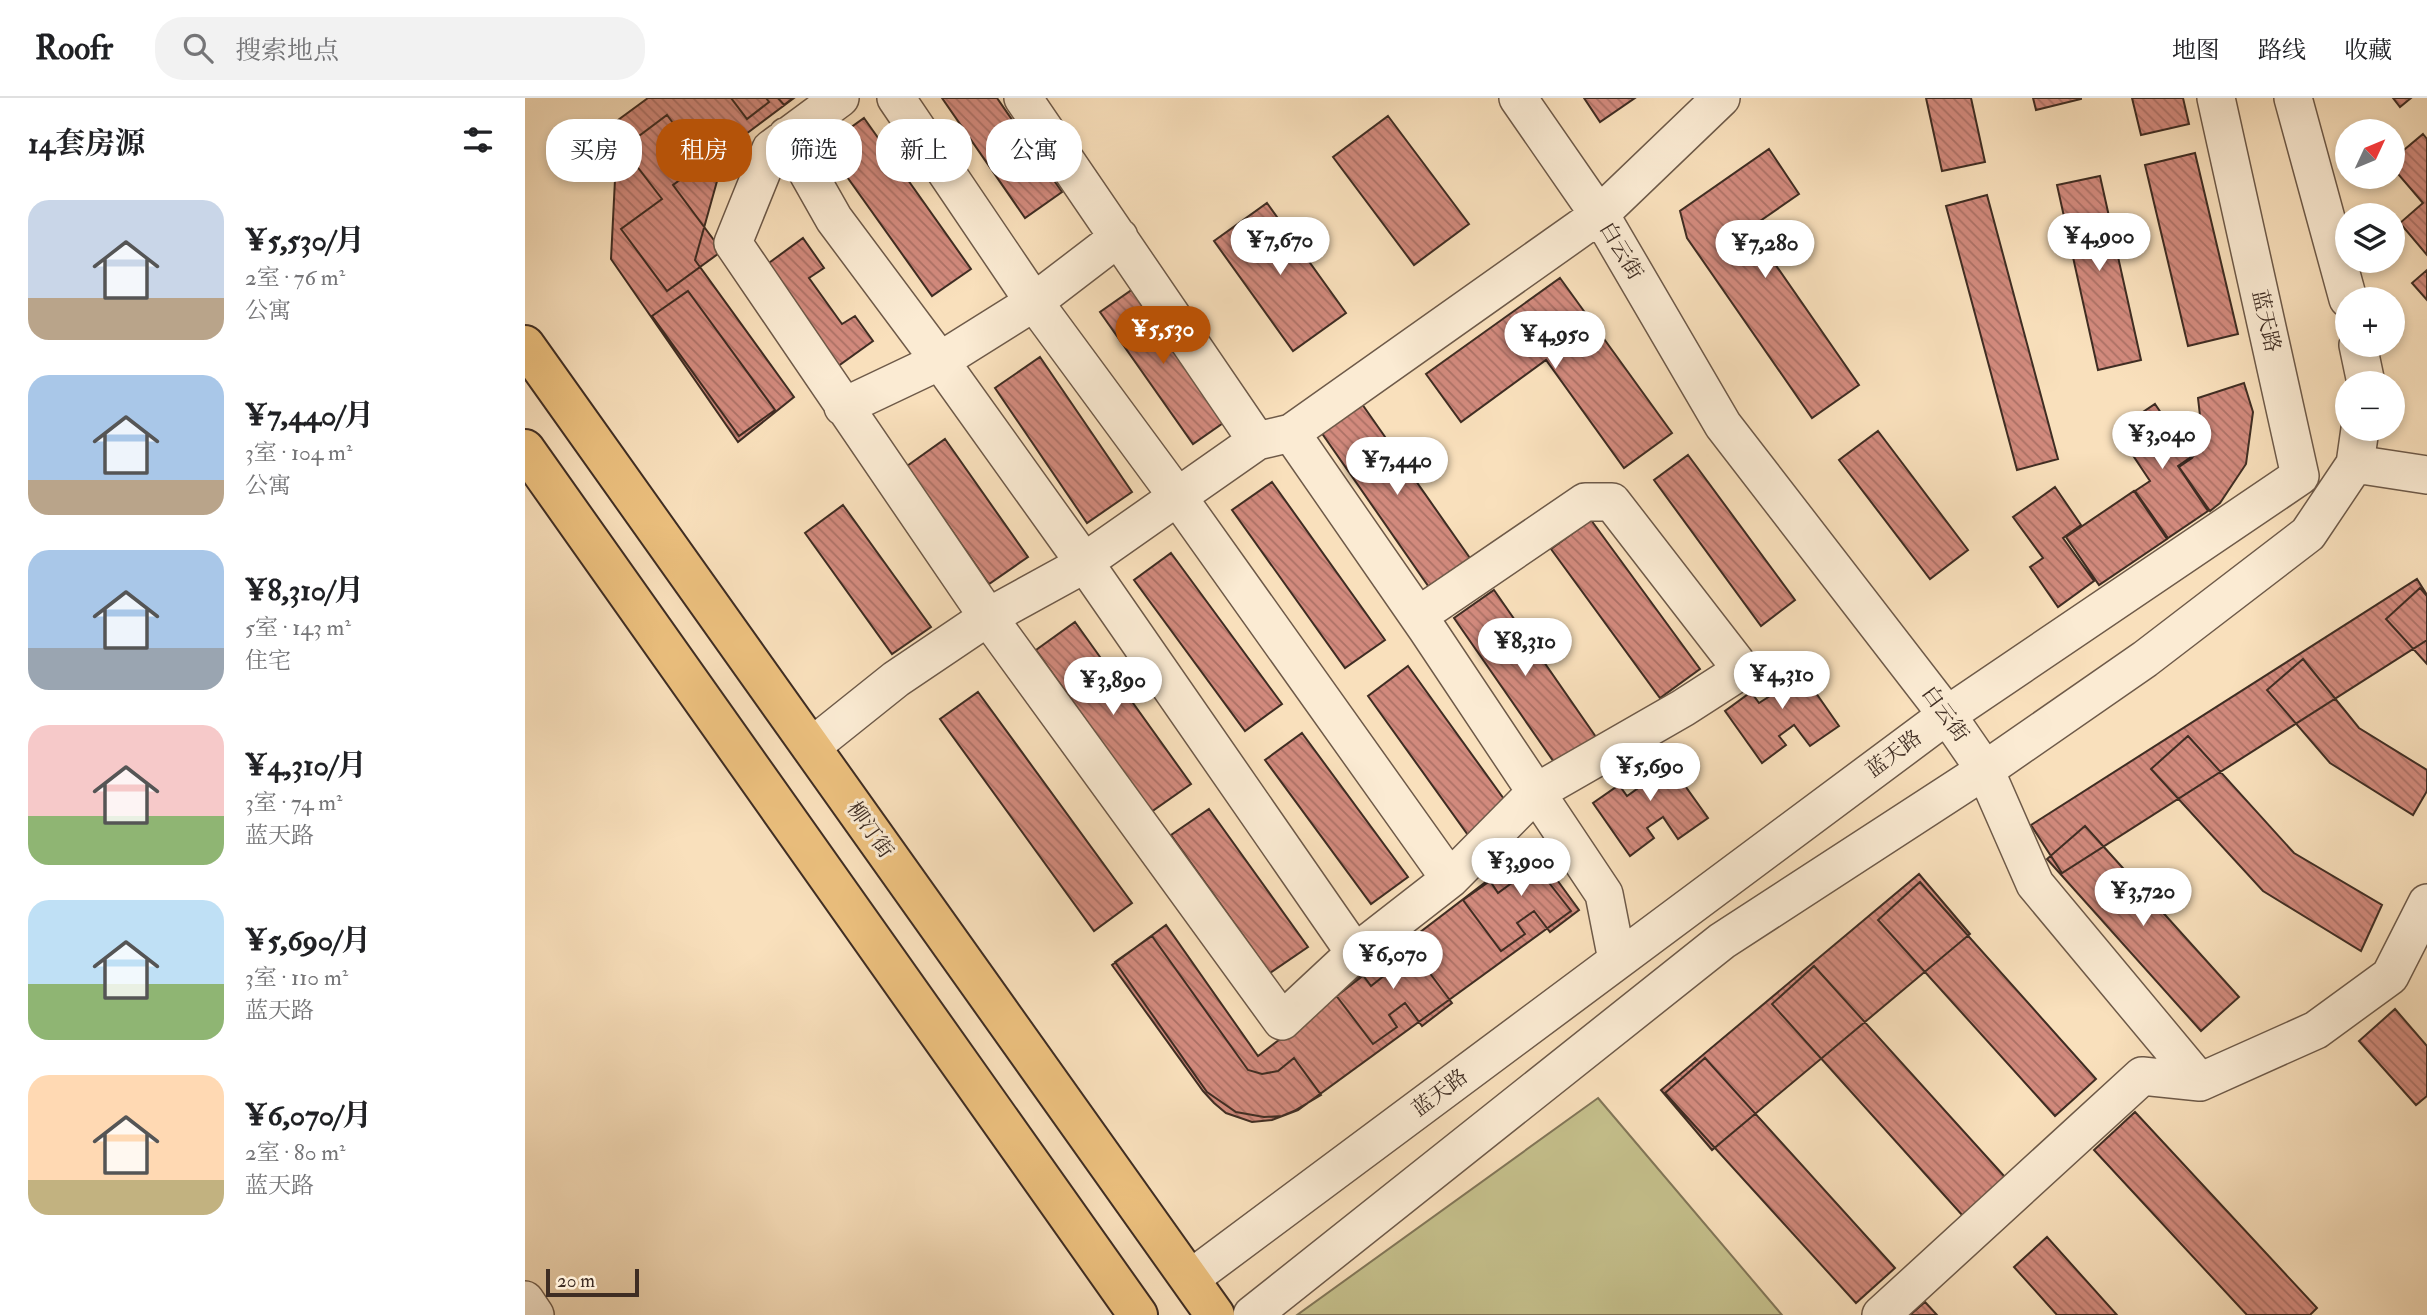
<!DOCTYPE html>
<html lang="zh">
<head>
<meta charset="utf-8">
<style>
  :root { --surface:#fff; --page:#f2f2f2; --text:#202124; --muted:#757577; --line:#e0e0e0; --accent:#b45309 }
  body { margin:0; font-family:"IM FELL Double Pica","Noto Serif SC",serif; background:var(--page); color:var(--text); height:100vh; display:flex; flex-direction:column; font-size:26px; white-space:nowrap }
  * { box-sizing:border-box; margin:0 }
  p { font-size:23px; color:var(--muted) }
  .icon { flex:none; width:38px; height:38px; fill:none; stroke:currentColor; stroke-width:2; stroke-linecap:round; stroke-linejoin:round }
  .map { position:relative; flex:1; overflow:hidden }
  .details { display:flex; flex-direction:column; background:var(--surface); width:525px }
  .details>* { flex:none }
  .banner { position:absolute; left:21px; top:21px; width:665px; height:63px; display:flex; gap:14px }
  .needle { width:46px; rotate:46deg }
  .buttons { position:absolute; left:1810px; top:21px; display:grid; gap:14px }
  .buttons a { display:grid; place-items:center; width:70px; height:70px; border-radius:50%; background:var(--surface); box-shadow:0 4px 10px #0003; font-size:35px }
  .scale { position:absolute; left:21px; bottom:18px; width:93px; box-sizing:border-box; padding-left:7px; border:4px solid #3f2d23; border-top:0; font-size:19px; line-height:24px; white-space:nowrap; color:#3f2d23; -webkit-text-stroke:5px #fbebd3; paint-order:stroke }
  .price { position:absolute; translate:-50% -60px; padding:0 16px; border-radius:24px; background:#fff; color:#222; font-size:23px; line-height:46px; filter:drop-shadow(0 2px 4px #0008) }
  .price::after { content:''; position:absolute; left:50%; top:42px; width:21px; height:16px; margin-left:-10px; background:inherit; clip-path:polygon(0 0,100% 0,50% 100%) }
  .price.current { background:var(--accent); color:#fff }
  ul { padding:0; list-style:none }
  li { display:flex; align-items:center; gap:21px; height:175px; padding:0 28px }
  li span { display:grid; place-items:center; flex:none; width:196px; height:140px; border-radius:21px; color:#555 }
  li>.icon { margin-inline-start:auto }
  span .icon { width:84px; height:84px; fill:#fffc; stroke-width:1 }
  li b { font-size:30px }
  h2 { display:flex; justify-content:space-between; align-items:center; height:84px; padding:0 28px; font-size:30px }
  .chip { padding:0 24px; border-radius:28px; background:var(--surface); box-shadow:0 4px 10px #0003; font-size:24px; line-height:63px }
  .chip.current { background:var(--accent); color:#fff }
  header { display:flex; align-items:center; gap:42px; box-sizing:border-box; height:98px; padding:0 35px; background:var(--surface); border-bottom:2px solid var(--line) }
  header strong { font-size:33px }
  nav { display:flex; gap:38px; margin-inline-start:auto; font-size:24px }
  .search { width:490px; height:63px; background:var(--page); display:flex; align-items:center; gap:18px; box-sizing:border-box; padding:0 24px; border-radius:28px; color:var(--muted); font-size:26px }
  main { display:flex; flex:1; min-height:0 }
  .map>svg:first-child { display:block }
</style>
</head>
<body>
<header>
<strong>Roofr</strong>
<div class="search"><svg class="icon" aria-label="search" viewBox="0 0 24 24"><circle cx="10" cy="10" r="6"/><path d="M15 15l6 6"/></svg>搜索地点</div>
<nav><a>地图</a><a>路线</a><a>收藏</a></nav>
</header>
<main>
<section class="details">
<h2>14套房源<svg class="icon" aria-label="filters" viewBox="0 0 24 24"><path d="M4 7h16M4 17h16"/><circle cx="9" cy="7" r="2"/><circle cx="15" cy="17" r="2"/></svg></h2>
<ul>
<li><span style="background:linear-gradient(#c9d6e8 70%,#b9a48a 0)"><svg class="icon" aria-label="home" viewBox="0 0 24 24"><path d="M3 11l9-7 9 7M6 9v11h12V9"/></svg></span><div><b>¥5,530/月</b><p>2室 · 76 m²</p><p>公寓</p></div></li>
<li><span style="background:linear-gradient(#a9c7e8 75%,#b9a48a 0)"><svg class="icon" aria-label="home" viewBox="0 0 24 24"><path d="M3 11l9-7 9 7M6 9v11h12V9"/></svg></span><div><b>¥7,440/月</b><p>3室 · 104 m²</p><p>公寓</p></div></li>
<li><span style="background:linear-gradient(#a9c7e8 70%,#9aa5b1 0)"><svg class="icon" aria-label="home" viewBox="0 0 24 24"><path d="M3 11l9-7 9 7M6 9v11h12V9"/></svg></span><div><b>¥8,310/月</b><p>5室 · 143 m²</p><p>住宅</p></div></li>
<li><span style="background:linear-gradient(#f6c9c9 65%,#8fb573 0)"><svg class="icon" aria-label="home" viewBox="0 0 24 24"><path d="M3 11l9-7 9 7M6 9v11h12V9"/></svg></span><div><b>¥4,310/月</b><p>3室 · 74 m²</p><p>蓝天路</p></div></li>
<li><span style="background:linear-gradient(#bfe0f5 60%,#8fb573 0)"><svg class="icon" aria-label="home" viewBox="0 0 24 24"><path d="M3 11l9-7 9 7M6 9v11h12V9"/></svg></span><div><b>¥5,690/月</b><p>3室 · 110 m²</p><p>蓝天路</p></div></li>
<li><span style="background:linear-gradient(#ffd9b3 75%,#c2b280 0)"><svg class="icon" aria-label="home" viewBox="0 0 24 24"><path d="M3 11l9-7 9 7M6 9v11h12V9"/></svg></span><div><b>¥6,070/月</b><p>2室 · 80 m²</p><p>蓝天路</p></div></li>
</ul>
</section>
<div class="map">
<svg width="1902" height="1217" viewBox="0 0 1902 1217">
  <defs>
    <pattern id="building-back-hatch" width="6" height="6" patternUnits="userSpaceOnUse" patternTransform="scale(1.75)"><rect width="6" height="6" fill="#d28a7d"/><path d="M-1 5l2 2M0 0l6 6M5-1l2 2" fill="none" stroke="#ac7166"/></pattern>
  </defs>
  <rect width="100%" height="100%" fill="#f9e0bc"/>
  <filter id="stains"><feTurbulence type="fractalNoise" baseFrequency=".00286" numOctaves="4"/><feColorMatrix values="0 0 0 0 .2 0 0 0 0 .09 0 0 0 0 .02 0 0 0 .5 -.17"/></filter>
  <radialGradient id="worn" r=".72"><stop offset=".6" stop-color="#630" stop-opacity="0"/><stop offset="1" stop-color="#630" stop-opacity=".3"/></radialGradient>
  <path fill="#c5c08c" stroke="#827658" stroke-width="2" d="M1073 1000 1257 1217H772Z"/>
  <path fill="url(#building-back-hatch)" stroke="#3f2d23" stroke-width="2" d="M123 0H269L201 51 170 162 269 299 213 344 86 161 93 22Z
    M206 0H241L244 4 222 21Z
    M253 0H268L259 7Z
    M417 0H472L537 94 500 120Z
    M1059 0H1110L1075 24Z
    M1401 0H1446L1460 64 1417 73Z
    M1508 0H1556V1L1511 12Z
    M1607 0H1658L1664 26 1616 37Z
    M1868 0H1886L1875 9Z
    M142 17 178 65 148 87 197 153 142 193 96 131 137 101 98 50Z
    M863 18 944 126 889 167 808 59Z
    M339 20 446 171 407 198 300 48Z
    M1898 36 1902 41V157L1875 125 1898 105 1867 69V62Z
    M1244 51 1274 96 1225 130 1334 287 1287 320 1162 140 1155 113Z
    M1670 55 1713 236 1663 248 1620 67Z
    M1575 78 1616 262 1573 272 1532 87Z
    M1462 97 1533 361 1492 372 1421 108Z
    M742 105 821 215 768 253 689 143Z
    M278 140 299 170 284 180 317 226 330 218 348 243 309 271 237 170Z
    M1902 172V202L1887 185Z
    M1035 180 1147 335 1099 370 1021 262 936 324 901 276Z
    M608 191 701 323 668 346 575 214Z
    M163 193 250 312 214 338 127 218Z
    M515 259 607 394 562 425 470 290Z
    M1719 285 1728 314 1721 366 1695 405 1685 413 1654 369 1667 360 1678 344 1673 300Z
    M837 306 947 463 906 492 796 334Z
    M1630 306 1666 359 1653 368 1683 413 1643 440 1610 393 1625 383 1591 332Z
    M1353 333 1443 452 1405 481 1314 362Z
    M420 341 503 459 464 486 382 368Z
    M1163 357 1270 502 1236 528 1129 382Z
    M747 384 860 542 820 570 707 412Z
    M1530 389 1556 427 1538 440 1569 483 1533 509 1505 469 1518 460 1488 419Z
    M1609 393 1642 441 1574 487 1541 439Z
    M318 407 406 529 367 556 280 435Z
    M1066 422 1175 571 1135 600 1026 451Z
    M646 455 757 606 720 633 609 482Z
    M1892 481 1902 497V542L1537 775 1506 727Z
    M1895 490 1902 498V566L1861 521Z
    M969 492 1071 639 1031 667 929 520Z
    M550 524 666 686 626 714 511 552Z
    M1263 555 1314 628 1285 648 1269 627 1254 638 1261 647 1237 665 1200 613 1226 594 1234 605 1248 596 1234 576Z
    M1778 561 1834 630 1902 672V693L1888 717 1805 665 1742 592Z
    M883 568 984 708 943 737 843 598Z
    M453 594 607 805 569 833 415 621Z
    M777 635 883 779 846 806 740 662Z
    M1663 638 1769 755 1857 807 1836 853 1738 793 1626 671Z
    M1131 647 1183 720 1153 741 1138 719 1122 730 1129 740 1105 758 1068 705 1094 687 1102 698 1116 688 1102 668Z
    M684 711 783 849 745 875 646 737Z
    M1560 728 1714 899 1676 933 1522 761Z
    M1003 742 1054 812 1025 834 1009 813 992 825 1000 836 976 853 938 802 965 783 973 795 988 784 973 764Z
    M1000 754 1046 813 773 1012 747 1022 727 1024 701 1015 689 1005 678 993 587 867 641 827 733 958Z
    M1394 776 1445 836 1187 1052 1136 992Z
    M1395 784 1571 981 1530 1018 1353 822Z
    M875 835 927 905 897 928 880 905 864 917 872 929 848 946 810 896 837 876 846 888 860 877 845 857Z
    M627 838 723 972 737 976 753 973 769 960 796 997 769 1013 757 1018 739 1019 711 1014 682 994 590 864Z
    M1289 868 1489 1089 1447 1128 1247 906Z
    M1870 911 1902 948V998L1891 1007 1834 943Z
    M1180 960 1370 1170 1331 1205 1140 995Z
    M1610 1014 1792 1210 1785 1217H1722L1569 1052Z
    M1522 1139 1592 1217H1532L1489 1169Z
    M1400 1204 1412 1217H1385Z"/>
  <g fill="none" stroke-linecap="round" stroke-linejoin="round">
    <g stroke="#6e5a49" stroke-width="40">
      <path id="minor" d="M315 0 246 51 208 145 463 519 757 923 830 855 925 781 1010 695 1158 610 1217 572 1087 404H1060L893 518
        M371 0 509 204 652 398 925 781
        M498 0 732 343
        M993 0 1083 130 1198 327 1422 617 1460 672 1510 786 1675 984 1791 932 1865 878 1902 805
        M1768 0 1823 201
        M262 38 309 121 415 263 559 464 830 855
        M1833 247 1841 285
        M318 309 415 263 509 204 594 139
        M766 335 902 531 1079 796 1092 862
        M1830 366 1902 377
        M286 649 371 581 463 519 545 474 732 343 766 335 1074 117 1196 0
        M665 1181 1422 617 1775 378 1691 0
        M0 1202 10 1217
        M727 1217 1197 843 1460 672 1620 561 1783 436 1830 366 1835 331
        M1356 1217 1617 978 1675 984"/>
    </g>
    <g stroke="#3f2d23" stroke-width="42">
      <path id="major" d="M0 247 690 1217
        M0 351 613 1217"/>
    </g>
    <use href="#minor" stroke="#fbebd3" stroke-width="37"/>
    <use href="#major" stroke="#ecc07e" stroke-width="38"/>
  </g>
  <g text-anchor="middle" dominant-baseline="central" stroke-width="6" stroke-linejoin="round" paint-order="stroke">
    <g font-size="21" fill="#3f2d23" stroke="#fbebd3">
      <text transform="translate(1096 153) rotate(59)">白云街</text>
      <text transform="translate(1741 223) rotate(77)">蓝天路</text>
      <text transform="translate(1420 616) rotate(54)">白云街</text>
      <text transform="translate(1369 656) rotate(-37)">蓝天路</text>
      <text transform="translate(345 732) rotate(55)">柳汀街</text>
      <text transform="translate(915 995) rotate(-37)">蓝天路</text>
    </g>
  </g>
  <rect width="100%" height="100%" filter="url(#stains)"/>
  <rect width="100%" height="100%" fill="url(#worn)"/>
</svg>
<div class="buttons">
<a><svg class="needle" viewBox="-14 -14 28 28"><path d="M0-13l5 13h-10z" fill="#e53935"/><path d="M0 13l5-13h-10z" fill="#757577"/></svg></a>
<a><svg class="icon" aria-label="layers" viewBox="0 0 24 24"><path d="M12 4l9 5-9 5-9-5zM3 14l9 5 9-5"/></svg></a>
<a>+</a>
<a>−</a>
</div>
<div class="scale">20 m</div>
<b class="price" style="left:1574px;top:175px">¥4,900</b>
<b class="price" style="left:755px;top:179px">¥7,670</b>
<b class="price" style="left:1240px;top:182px">¥7,280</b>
<b class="price current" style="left:638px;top:268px">¥5,530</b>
<b class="price" style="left:1030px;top:273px">¥4,950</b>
<b class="price" style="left:1637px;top:373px">¥3,040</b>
<b class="price" style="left:872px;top:399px">¥7,440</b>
<b class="price" style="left:1000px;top:580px">¥8,310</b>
<b class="price" style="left:1257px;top:613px">¥4,310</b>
<b class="price" style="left:588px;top:619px">¥3,890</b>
<b class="price" style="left:1125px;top:705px">¥5,690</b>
<b class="price" style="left:996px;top:800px">¥3,900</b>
<b class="price" style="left:1618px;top:830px">¥3,720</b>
<b class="price" style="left:868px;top:893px">¥6,070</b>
<div class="banner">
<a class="chip">买房</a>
<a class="chip current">租房</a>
<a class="chip">筛选</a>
<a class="chip">新上</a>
<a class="chip">公寓</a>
</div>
</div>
</main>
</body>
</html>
